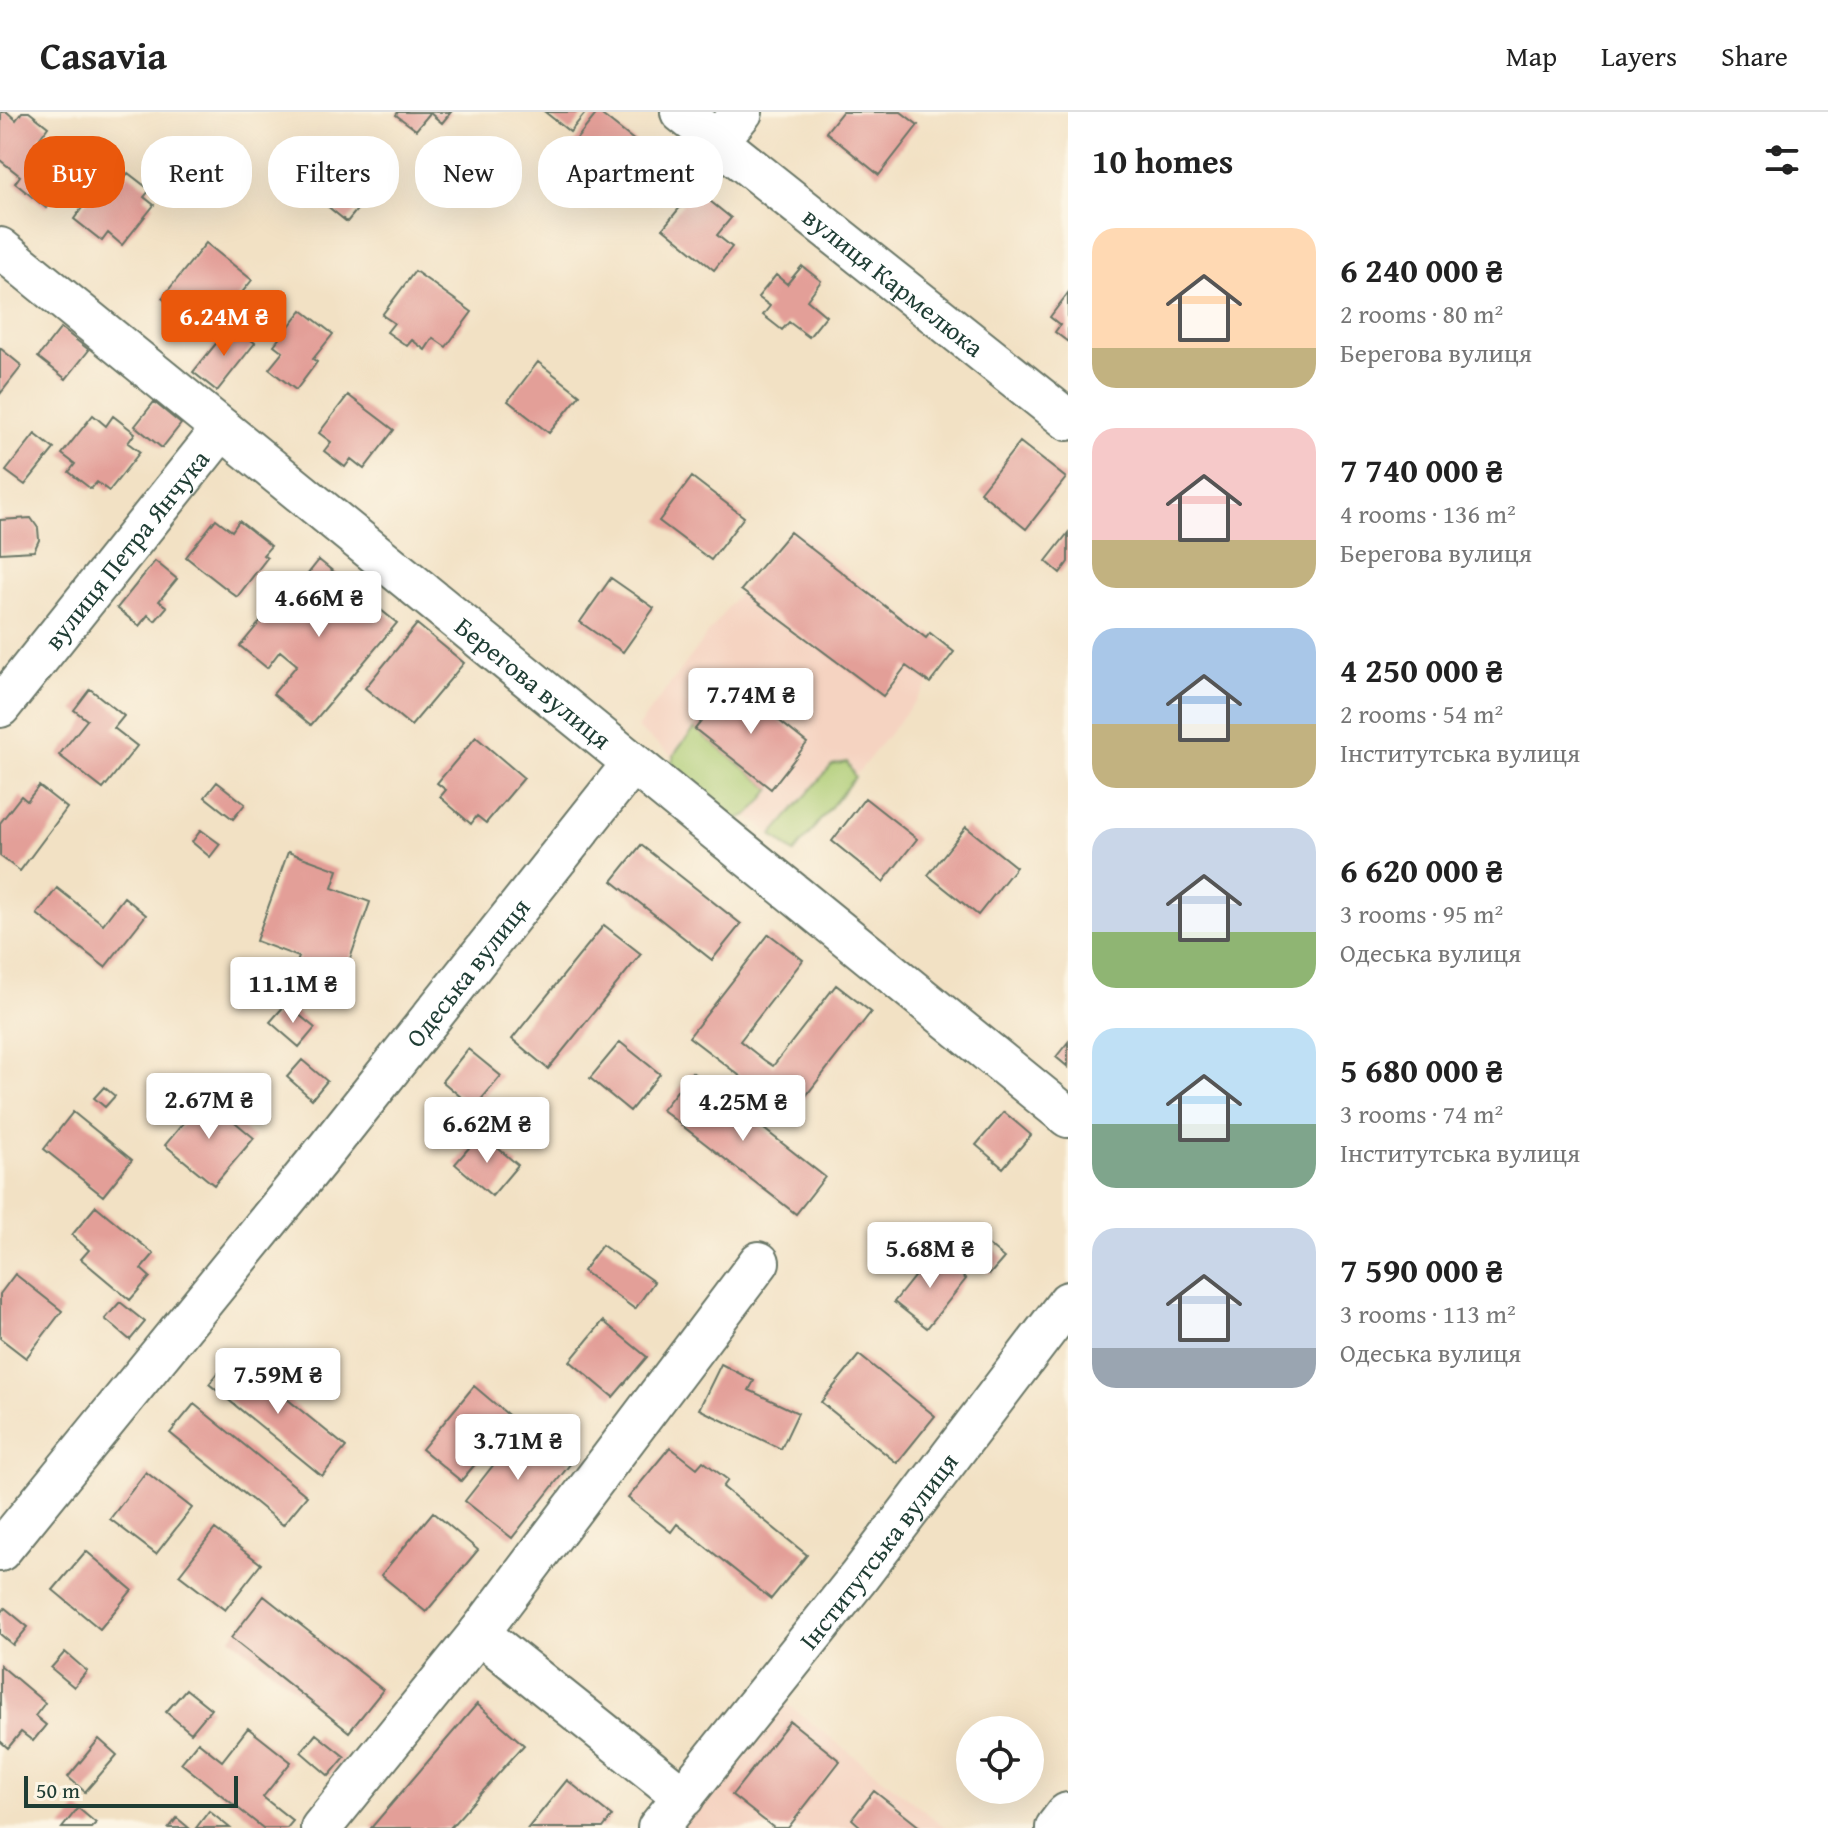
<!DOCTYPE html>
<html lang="en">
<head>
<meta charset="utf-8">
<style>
  :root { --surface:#fff; --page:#f2f2f2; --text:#222; --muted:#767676; --line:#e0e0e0; --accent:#ea580c }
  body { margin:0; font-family:"Gentium Book Plus",serif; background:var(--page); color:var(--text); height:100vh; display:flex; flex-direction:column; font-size:30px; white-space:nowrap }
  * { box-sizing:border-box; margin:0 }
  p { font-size:26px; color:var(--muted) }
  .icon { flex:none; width:44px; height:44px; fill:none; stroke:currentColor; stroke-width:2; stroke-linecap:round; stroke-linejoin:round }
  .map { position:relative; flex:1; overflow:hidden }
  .panel { display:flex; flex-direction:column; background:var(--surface); width:760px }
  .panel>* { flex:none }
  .banner { position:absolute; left:24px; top:24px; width:760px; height:72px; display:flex; gap:16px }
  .fabs { position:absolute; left:956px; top:1604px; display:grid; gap:16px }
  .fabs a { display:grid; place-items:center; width:88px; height:88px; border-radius:50%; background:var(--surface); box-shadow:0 8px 32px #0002; font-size:40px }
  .scale { position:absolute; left:24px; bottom:20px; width:214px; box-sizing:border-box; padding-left:8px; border:4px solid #1f3d34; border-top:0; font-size:22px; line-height:28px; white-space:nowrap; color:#1f3d34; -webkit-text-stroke:6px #fcf5e5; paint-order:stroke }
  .price { position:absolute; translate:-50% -68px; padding:0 18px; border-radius:8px; background:#fff; color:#222; font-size:26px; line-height:52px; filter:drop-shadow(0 2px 4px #0008) }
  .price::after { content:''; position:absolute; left:50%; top:48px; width:24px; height:18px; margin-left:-12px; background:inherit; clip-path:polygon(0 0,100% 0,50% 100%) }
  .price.on { background:var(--accent); color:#fff }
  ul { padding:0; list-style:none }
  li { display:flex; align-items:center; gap:24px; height:200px; padding:0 24px }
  li span { display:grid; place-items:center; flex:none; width:224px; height:160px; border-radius:24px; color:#555 }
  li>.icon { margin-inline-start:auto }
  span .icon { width:96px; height:96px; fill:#fffc; stroke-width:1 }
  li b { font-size:34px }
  h2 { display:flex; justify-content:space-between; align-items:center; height:96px; padding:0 24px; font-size:34px }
  .tag { padding:0 28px; border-radius:32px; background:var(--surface); box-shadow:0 8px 32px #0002; font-size:28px; line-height:72px }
  .tag.on { background:var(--accent); color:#fff }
  header { display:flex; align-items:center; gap:48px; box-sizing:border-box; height:112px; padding:0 40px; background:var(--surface); border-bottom:2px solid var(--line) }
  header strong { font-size:38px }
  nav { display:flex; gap:44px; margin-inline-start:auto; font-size:28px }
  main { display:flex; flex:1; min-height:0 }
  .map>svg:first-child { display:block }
</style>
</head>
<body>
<header>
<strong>Casavia</strong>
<nav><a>Map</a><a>Layers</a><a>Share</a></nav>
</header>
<main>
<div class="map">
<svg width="1068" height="1716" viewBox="0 0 1068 1716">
  <rect width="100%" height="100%" fill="#fcf5e5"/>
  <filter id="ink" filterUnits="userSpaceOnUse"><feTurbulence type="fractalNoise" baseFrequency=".0125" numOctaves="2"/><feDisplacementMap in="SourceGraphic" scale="16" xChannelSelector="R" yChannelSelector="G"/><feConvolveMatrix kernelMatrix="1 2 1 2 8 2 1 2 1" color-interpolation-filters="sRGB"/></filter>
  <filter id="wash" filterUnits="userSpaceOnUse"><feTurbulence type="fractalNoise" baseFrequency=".006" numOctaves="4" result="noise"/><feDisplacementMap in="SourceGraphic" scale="32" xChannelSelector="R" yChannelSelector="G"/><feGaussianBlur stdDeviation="1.8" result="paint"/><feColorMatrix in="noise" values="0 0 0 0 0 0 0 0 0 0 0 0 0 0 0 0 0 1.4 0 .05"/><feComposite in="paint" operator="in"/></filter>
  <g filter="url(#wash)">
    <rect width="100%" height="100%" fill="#f2e1c4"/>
    <path fill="#f5d3c1" d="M794 416 954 540 794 741 637 616 741 478Z
      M781 1587 946 1716H675Z"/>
    <path fill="#adcc74" stroke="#668454" stroke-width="2" d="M695 617 771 677C758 693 750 708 728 708L672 662C668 643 683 631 695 617Z
      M847 650 855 665 794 741 772 723 832 653Z"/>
    <g id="blocks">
      <path fill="#e39f98" d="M1 0H7L16 8 22 0H29L48 15 40 26 78 56 46 96 15 71 20 64 0 48Z
        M398 0H451L442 11 430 1 416 18 396 3Z
        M545 0H586L570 20Z
        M598 0 645 37 607 84 560 48Z
        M842 0H901L918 13 879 63 826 20Z
        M110 57 123 68 128 61 150 78 144 85 154 93 122 133 108 121 102 129 74 107Z
        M328 58 365 88 347 110 310 80Z
        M695 77 731 106 717 123 732 135 714 158 663 116Z
        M206 131 252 168 208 223 162 186Z
        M802 154 821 169 807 188 826 204 809 225 789 210 782 218 763 203 770 194 758 185 776 163 787 172Z
        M415 159 472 200 446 235 433 226 425 238 412 228 407 234 387 220 394 211 382 203Z
        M1068 181V230L1055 220 1060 213 1050 205Z
        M302 198 333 222 313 247 317 250 296 278 269 257 283 240 274 233Z
        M231 213 255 231 217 279 193 260Z
        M61 216 89 238 66 267 38 245Z
        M0 236 22 254 0 282Z
        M538 250 580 283 549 321 508 289Z
        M348 283 394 318 364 357 351 347 345 355 324 339 331 330 319 321Z
        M154 290 181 312 162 336 135 314Z
        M93 303 106 314 113 304 135 321 128 331 140 340 109 379 97 370 91 377 69 360 75 352 62 342Z
        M35 322 54 337 25 373 6 359Z
        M1020 330 1066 366 1026 417 980 380Z
        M692 365 744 405 711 448 659 409Z
        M31 406 38 416 39 428 34 439 0 441V408Z
        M216 407 232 419 239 409 271 434 263 443 267 446 237 485 186 445Z
        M790 420 926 526 930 521 954 540 930 571 906 554 883 584 741 478Z
        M1068 421V450L1060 461 1046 449Z
        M319 448 397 511 311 613 273 582 297 553 280 539 267 556 240 534 283 482 288 487Z
        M155 449 177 467 159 489 167 495 155 509 148 503 139 514 117 496Z
        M611 466 654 496 623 540 580 510Z
        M417 512 464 551 411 614 365 576Z
        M732 571 807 631 771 677 695 617Z
        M90 577 124 604 114 616 137 634 103 677 59 643 87 608 74 598Z
        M476 625 524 666 486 711 477 704 471 712 440 685 446 678 437 671Z
        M217 670 245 692 233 707 205 685Z
        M39 674 67 696 20 759 0 744V711L21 684 27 689Z
        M865 686 917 727 883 770 832 729Z
        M966 715 1016 755 978 803 928 763Z
        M201 718 220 732 210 745 192 730Z
        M641 733 741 812 712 848 612 769Z
        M288 740 338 758 332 776 370 790 340 875 294 859 299 845 256 829Z
        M57 776 103 812 124 785 146 803 105 855 37 802Z
        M604 813 641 842 548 957 512 927Z
        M769 822 803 848 740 929 764 948 773 954 836 873 871 900 791 1003 689 925Z
        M286 892 315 916 299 935 270 910Z
        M620 930 660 962 630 999 590 966Z
        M1068 930V955L1056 945Z
        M468 937 501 964 474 996 442 969Z
        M302 948 327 969 312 987 287 965Z
        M692 960 825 1065 796 1102 662 998Z
        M104 975 115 984 105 995 94 986Z
        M205 985 254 1026 214 1073 165 1033Z
        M73 1000 132 1048 103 1084 44 1037Z
        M1004 1000 1031 1023 1003 1056 976 1033Z
        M481 1022 518 1053 492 1084 455 1052Z
        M96 1094 154 1142 141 1157 150 1165 130 1188 81 1147 89 1138 72 1123Z
        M980 1126 1004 1146 990 1162 966 1143Z
        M602 1133 654 1170 635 1197 583 1159Z
        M933 1141 966 1167 927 1216 894 1190Z
        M15 1162 62 1199 26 1246 0 1226V1182Z
        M120 1190 145 1210 130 1228 105 1207Z
        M603 1209 647 1245 613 1285 570 1249Z
        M233 1243 346 1335 322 1364 209 1272Z
        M859 1243 935 1304 897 1351 821 1290Z
        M721 1252 754 1269 749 1278 798 1301 781 1337 699 1297Z
        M474 1274 513 1307 461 1369 422 1337Z
        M194 1292 307 1384 283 1413 170 1321Z
        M524 1314 571 1351 512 1426 465 1389Z
        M670 1335 697 1356 703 1349 728 1368 723 1375 807 1443 771 1487 677 1412 671 1420 628 1386Z
        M146 1360 192 1396 156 1442 110 1407Z
        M433 1400 478 1438 426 1500 381 1463Z
        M215 1417 261 1452 225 1498 179 1463Z
        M86 1439 132 1478 100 1517 53 1478Z
        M264 1484 383 1578 349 1620 231 1526Z
        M5 1496 28 1515 13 1533 0 1522V1503Z
        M65 1540 87 1559 74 1575 51 1556Z
        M0 1553 45 1591 35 1604 46 1613 33 1629 21 1620 8 1636 0 1629Z
        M186 1577 211 1597 191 1621 166 1600Z
        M477 1592 524 1633 450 1716H371Z
        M790 1609 840 1649 788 1716H774L732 1683Z
        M248 1616 291 1650 263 1685 293 1709 287 1716H263L181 1651 198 1630 222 1649Z
        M316 1622 345 1645 329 1664 301 1640Z
        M99 1627 117 1643 85 1680 68 1665Z
        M567 1668 612 1704 603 1716H528Z
        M874 1679 921 1716H862L852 1707Z
        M78 1696 96 1711 91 1716H62Z
        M209 1699 230 1716H196Z
        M177 1706 189 1716H169Z"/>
    </g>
  </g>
  <g filter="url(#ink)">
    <use href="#blocks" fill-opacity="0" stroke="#697666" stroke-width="2"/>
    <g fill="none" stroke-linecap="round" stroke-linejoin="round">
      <g stroke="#697666" stroke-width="44">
        <g id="minor">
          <path id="s1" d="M681 0 1068 308"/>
          <path d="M718 29 742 0"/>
          <path id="s2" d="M0 136 1068 1005"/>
          <path id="s3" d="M0 595 222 317"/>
          <path id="s4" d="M0 1439 322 1043 632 652"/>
          <path d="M479 1521 684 1685"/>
          <path d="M321 1716 479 1521 759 1150"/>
          <path id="s5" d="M658 1716 858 1466 1068 1190"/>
        </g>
      </g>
      <g stroke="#697666" stroke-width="48">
        <path id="highway" d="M1058 1716 1068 1703"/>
      </g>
      <use href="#minor" stroke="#fff" stroke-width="40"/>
      <use href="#highway" stroke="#fff" stroke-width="44"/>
    </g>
  </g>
  <g text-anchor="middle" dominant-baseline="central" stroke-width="6" stroke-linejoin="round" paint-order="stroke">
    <g font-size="26" fill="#1f3d34" stroke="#fcf5e5">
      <text stroke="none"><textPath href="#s1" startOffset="272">вулиця Кармелюка</textPath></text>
      <text stroke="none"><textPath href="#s3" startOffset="202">вулиця Петра Янчука</textPath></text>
      <text stroke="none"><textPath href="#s2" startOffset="688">Берегова вулиця</textPath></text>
      <text stroke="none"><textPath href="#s4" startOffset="744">Одеська вулиця</textPath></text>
      <text stroke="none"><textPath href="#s5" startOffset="354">Інститутська вулиця</textPath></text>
    </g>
  </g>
</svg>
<div class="fabs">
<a><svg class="icon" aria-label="locate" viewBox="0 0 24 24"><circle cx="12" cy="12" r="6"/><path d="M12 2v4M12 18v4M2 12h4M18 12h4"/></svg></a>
</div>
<div class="scale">50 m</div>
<b class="price on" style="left:224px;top:246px">6.24M ₴</b>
<b class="price" style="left:319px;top:527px">4.66M ₴</b>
<b class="price" style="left:751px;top:624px">7.74M ₴</b>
<b class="price" style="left:293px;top:913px">11.1M ₴</b>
<b class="price" style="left:209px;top:1029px">2.67M ₴</b>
<b class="price" style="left:743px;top:1031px">4.25M ₴</b>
<b class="price" style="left:487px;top:1053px">6.62M ₴</b>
<b class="price" style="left:930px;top:1178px">5.68M ₴</b>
<b class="price" style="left:278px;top:1304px">7.59M ₴</b>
<b class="price" style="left:518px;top:1370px">3.71M ₴</b>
<div class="banner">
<a class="tag on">Buy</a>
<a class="tag">Rent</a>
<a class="tag">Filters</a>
<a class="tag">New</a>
<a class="tag">Apartment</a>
</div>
</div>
<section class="panel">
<h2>10 homes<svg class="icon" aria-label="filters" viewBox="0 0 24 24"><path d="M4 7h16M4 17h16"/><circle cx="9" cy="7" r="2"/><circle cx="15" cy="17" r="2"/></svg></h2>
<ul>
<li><span style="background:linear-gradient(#ffd9b3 75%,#c2b280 0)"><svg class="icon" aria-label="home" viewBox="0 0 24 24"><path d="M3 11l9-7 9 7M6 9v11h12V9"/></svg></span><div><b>6 240 000 ₴</b><p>2 rooms · 80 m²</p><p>Берегова вулиця</p></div></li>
<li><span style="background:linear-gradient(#f6c9c9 70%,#c2b280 0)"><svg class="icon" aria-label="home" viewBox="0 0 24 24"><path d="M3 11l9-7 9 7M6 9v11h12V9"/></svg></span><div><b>7 740 000 ₴</b><p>4 rooms · 136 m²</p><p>Берегова вулиця</p></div></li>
<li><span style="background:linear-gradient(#a9c7e8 60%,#c2b280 0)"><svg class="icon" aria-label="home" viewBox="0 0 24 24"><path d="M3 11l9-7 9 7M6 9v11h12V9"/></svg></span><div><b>4 250 000 ₴</b><p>2 rooms · 54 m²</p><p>Інститутська вулиця</p></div></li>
<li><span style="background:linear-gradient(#c9d6e8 65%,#8fb573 0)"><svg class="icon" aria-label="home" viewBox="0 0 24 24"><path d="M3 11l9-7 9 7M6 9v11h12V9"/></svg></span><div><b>6 620 000 ₴</b><p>3 rooms · 95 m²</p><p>Одеська вулиця</p></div></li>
<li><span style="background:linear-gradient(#bfe0f5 60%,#7fa58c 0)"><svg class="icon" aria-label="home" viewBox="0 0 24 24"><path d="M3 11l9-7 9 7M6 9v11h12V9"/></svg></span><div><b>5 680 000 ₴</b><p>3 rooms · 74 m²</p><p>Інститутська вулиця</p></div></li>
<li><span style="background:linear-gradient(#c9d6e8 75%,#9aa5b1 0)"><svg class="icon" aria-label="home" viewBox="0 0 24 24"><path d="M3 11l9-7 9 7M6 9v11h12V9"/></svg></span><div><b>7 590 000 ₴</b><p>3 rooms · 113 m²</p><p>Одеська вулиця</p></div></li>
</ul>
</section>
</main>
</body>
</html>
